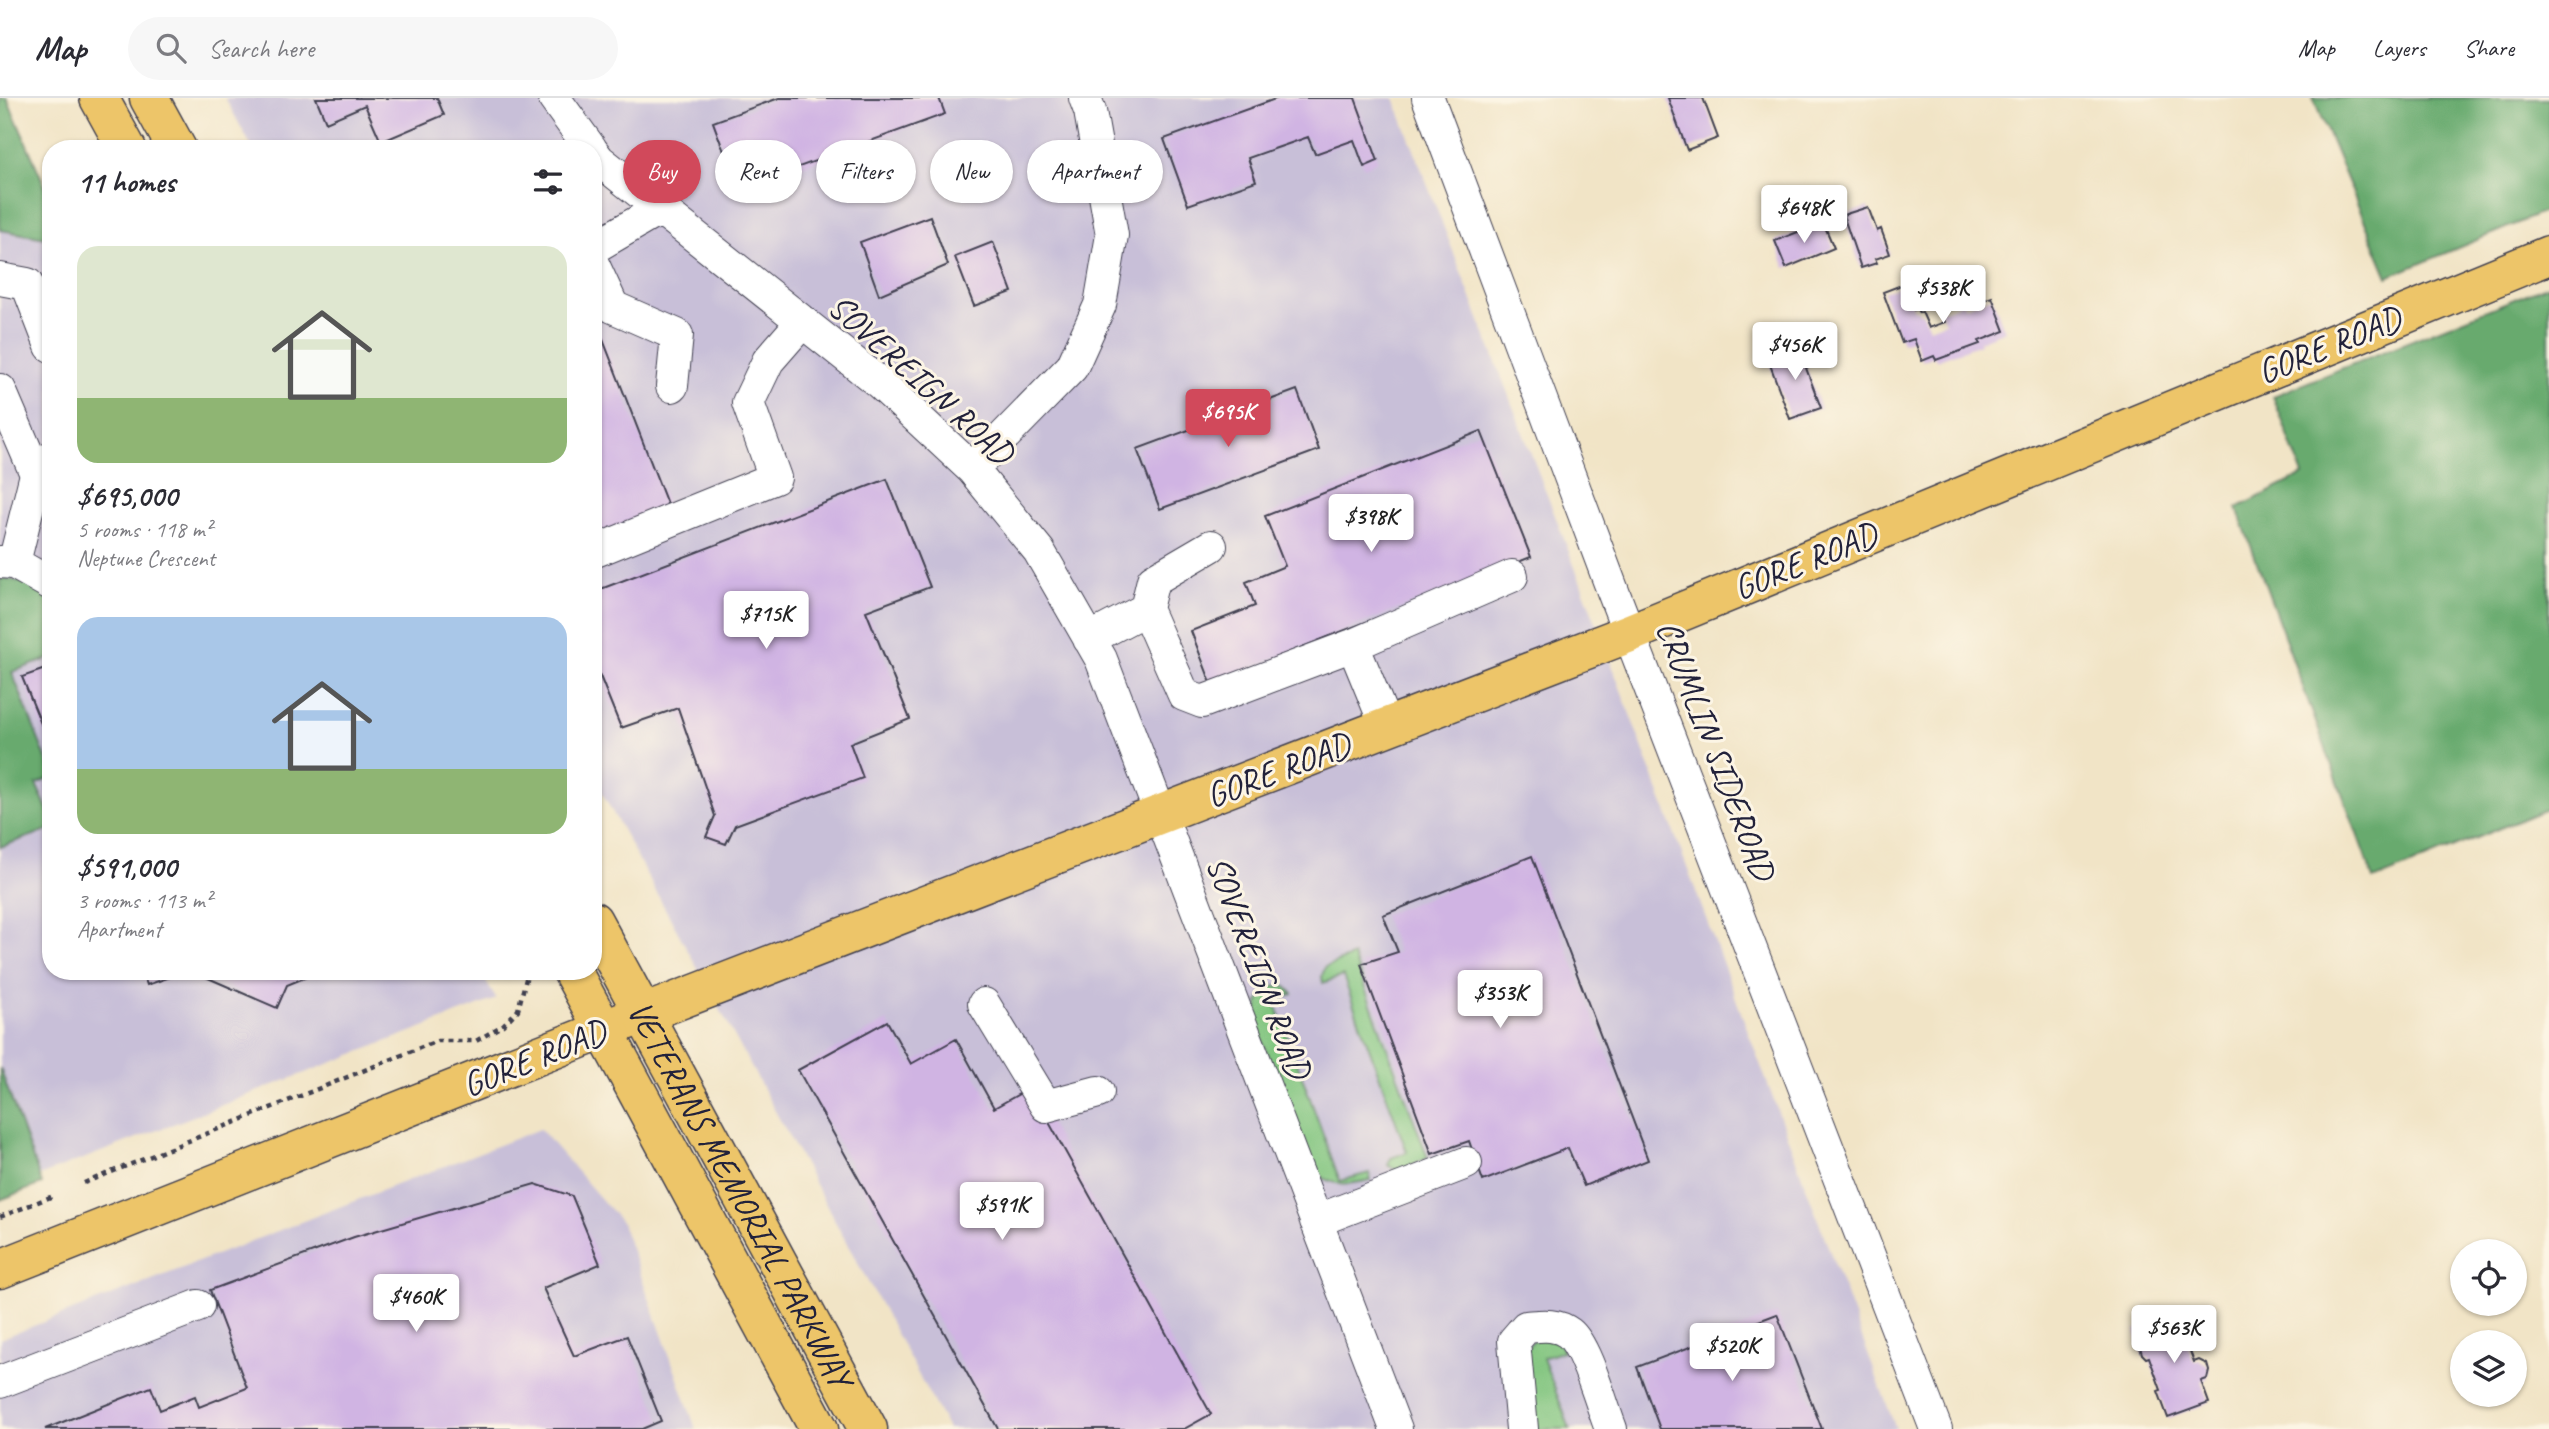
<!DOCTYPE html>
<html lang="en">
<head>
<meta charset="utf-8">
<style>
  :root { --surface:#fff; --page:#f7f7f7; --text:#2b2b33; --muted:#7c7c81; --line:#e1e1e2; --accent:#d1495b }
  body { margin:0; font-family:Caveat,sans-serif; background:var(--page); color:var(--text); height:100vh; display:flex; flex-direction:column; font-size:26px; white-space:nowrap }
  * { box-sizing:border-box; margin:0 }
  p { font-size:23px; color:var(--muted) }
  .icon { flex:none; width:38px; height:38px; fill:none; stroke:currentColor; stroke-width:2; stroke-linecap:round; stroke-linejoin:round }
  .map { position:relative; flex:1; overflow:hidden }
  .side { position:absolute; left:42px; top:42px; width:560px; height:840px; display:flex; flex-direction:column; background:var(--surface); border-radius:28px; box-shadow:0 2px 5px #0004 }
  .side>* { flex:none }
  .hud { position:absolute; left:623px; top:42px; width:665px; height:63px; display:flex; gap:14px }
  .fabs { position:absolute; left:2450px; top:1141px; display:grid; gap:14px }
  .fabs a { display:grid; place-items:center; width:77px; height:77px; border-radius:50%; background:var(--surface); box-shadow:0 2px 5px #0004; font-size:35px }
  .price { position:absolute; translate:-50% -60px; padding:0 16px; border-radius:7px; background:#fff; color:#222; font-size:23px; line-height:46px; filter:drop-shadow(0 2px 4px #0008) }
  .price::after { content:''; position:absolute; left:50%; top:42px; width:21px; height:16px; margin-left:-10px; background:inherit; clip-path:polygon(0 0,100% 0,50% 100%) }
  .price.on { background:var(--accent); color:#fff }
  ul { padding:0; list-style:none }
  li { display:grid; align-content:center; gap:14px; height:371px; padding:0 35px }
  li span { display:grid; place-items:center; height:217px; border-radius:21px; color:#555 }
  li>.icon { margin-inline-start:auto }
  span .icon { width:126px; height:126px; fill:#fffc; stroke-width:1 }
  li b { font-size:30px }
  h2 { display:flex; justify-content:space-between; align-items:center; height:84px; padding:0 35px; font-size:30px }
  .tag { padding:0 24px; border-radius:32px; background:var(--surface); box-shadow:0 2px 5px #0004; font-size:24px; line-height:63px }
  .tag.on { background:var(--accent); color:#fff }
  header { display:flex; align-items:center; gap:42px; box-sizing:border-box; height:98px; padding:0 35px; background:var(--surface); border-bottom:2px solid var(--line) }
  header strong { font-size:33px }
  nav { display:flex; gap:38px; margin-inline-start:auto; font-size:24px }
  .search { width:490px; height:63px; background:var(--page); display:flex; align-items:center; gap:18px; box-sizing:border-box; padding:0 24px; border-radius:38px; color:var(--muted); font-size:26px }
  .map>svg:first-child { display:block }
</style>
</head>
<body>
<header>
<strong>Map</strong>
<div class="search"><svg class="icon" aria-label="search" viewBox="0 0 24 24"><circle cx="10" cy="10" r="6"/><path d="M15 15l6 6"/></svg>Search here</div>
<nav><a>Map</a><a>Layers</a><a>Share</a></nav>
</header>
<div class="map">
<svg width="2549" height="1331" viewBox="0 0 2549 1331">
  <rect width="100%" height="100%" fill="#fcf5e5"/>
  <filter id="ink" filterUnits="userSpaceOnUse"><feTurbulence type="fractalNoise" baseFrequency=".0143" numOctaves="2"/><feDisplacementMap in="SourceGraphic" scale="14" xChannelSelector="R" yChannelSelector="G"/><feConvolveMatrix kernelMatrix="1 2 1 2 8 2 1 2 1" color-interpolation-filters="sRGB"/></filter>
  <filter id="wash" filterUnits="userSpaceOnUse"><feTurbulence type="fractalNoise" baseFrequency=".00686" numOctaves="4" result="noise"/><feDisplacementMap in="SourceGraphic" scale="28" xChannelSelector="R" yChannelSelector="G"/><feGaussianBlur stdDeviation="1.57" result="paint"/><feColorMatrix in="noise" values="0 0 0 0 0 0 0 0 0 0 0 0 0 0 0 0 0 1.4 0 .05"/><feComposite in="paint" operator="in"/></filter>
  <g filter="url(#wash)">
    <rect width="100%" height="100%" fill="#f1e4c6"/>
    <path fill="#c8bfd8" d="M225 0H1394L1589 506 1896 1331H948L593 678V51H253Z
      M0 96 51 127V873H480L496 901 21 1085 0 1032Z
      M540 1031 622 1125 696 1331H0V1241Z"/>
    <path fill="#81c57f" stroke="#52745d" stroke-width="2" d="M1353 858 1428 1060 1398 1073 1388 1067 1391 1060 1407 1054 1343 878 1323 885 1322 878 1325 869Z
      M1269 888H1285L1293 896 1275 904 1340 1083 1369 1075 1371 1082C1343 1088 1329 1089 1309 1068L1255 924 1259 903Z
      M1535 1240 1557 1242 1563 1253 1543 1260 1570 1331H1532L1525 1252Z"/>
    <path fill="#68aa6e" stroke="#456654" stroke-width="2" d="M0 0H7L51 102V141L0 132Z
      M2313 0H2549V112L2388 179Z
      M2549 187V710L2374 782 2237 410 2303 377 2273 298Z
      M4 480 39 488 51 498V560L12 574 51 673V680L36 686 51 719V731L0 749V481Z
      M0 970 42 1086 0 1102Z"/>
    <g id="blocks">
      <path fill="#d0b4e3" d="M316 0H437L444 17 381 44 365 7 326 24Z
        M779 0H939L945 16 738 91 713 24Z
        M1278 0H1355L1378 63 1364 69 1354 42 1315 56 1308 39 1248 60 1256 83 1188 107 1164 41Z
        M1668 0H1703L1718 40 1687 52Z
        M1868 109 1877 133 1881 131 1890 156 1875 161 1877 165 1861 170 1843 117Z
        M930 118 948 167 879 197 860 144Z
        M1823 124 1834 150 1786 170 1775 143Z
        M993 144 1012 194 974 208 955 159Z
        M1904 186 1914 212 1917 211 1919 215 1922 214 1929 230 1945 224 1940 213 1963 205 1965 209 1992 199 2005 233 1979 243 1980 246 1936 262 1934 258 1922 263 1914 241 1902 245 1883 194Z
        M593 216 669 411 593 440Z
        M1801 248 1809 269 1806 270 1821 310 1790 321 1768 261Z
        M1297 292 1319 352 1160 411 1137 351Z
        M1481 333 1531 459 1211 585 1191 533 1255 508 1246 484 1285 468 1265 418Z
        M887 381 930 489 866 513 910 621 850 645 863 680 735 727 726 746 706 739 715 718 678 610 621 630 593 561V494Z
        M51 569V650L22 579Z
        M1532 758 1648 1062 1584 1088 1568 1050 1483 1083 1469 1043 1432 1056 1361 866 1398 854 1383 817Z
        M142 873H185V874L147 887Z
        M192 873H321L287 887 277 910Z
        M887 923 911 966 956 941 994 1010 1030 990 1211 1316 1184 1331H998L798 972Z
        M535 1086 572 1098 600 1166 543 1190 574 1258 627 1238 661 1323 642 1331H45L151 1289 160 1312 195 1298 199 1309 247 1290 210 1192 354 1139Z
        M2182 1215 2187 1227 2181 1229 2194 1264 2199 1262 2207 1266 2209 1273 2207 1281 2201 1283 2209 1305 2168 1320 2158 1293 2161 1292 2149 1259 2146 1260 2142 1256 2135 1232Z
        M1777 1216 1822 1331H1660L1637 1269Z"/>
    </g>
  </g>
  <g filter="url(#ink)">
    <use href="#blocks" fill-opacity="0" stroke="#413f50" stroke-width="2"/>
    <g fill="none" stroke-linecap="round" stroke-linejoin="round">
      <g stroke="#413f50" stroke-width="34">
        <path id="minor" d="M554 0 591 51
          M1428 0 1614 496 1936 1331
          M593 54 599 62 881 286 972 371 1039 453 1101 561 1396 1331
          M593 150 660 111
          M593 166 613 209 677 237 672 288
          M0 181 27 186 51 248
          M0 292 36 376
          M972 371 1072 269 1100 207 1112 137 1090 13 1085 0
          M593 454 775 380 748 305 768 263 802 224
          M0 464 14 465 51 486
          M14 465 36 376 51 359
          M1146 511 1184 597 1202 604 1353 547 1512 478
          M1089 541 1146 511 1153 482 1211 448
          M1353 547 1387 630
          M984 906 1046 1008 1098 994
          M1316 1123 1466 1065
          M0 1284 198 1208
          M1522 1331 1514 1243 1526 1229C1540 1228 1556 1225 1569 1235 1586 1248 1602 1309 1611 1331"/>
      </g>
      <g stroke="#413f50" stroke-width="41">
        <path id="major" d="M0 1171 643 916 1630 535 2549 157"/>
      </g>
      <g stroke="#413f50" stroke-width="41">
        <g id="highway">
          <path d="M99 0 127 51"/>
          <path d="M149 0 177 51"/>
          <path id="s1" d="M593 823 868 1331"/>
          <path d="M572 873 819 1331"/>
        </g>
      </g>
      <path stroke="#413f50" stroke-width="4.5" stroke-dasharray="5 5" stroke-linecap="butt" d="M84 1085 437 943H476L503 927 518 912 528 873
        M0 1119 53 1098"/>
      <use href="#minor" stroke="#fff" stroke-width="32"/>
      <use href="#major" stroke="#edc569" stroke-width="38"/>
      <use href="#highway" stroke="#edc569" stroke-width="38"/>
    </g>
  </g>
  <g text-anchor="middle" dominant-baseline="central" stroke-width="6" stroke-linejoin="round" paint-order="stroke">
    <g font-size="35" fill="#22223b" stroke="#fcf5e5">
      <text transform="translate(2329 247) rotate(-22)">GORE ROAD</text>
      <text transform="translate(921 281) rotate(42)">SOVEREIGN ROAD</text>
      <text transform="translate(1805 463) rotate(-22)">GORE ROAD</text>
      <text transform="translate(1716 652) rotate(69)">CRUMLIN SIDEROAD</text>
      <text transform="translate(1278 672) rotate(-21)">GORE ROAD</text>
      <text transform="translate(1259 869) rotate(69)">SOVEREIGN ROAD</text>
      <text transform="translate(534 960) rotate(-22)">GORE ROAD</text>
      <text stroke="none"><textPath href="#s1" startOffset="310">VETERANS MEMORIAL PARKWAY</textPath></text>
    </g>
  </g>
</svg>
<div class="fabs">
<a><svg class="icon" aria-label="locate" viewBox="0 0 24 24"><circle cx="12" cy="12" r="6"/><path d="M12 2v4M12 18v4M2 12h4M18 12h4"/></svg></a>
<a><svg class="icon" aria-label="layers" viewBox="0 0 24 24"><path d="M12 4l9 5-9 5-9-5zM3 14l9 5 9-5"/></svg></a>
</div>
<b class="price" style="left:1804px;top:147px">$648K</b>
<b class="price" style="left:1943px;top:227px">$538K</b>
<b class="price" style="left:1795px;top:284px">$456K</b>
<b class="price on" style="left:1228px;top:351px">$695K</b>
<b class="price" style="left:1371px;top:456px">$398K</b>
<b class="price" style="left:766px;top:553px">$715K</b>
<b class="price" style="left:1500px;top:932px">$353K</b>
<b class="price" style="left:1002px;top:1144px">$591K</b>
<b class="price" style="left:416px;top:1236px">$460K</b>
<b class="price" style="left:2174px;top:1267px">$563K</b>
<b class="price" style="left:1732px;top:1285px">$520K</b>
<div class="hud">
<a class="tag on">Buy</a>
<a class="tag">Rent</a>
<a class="tag">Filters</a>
<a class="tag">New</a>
<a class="tag">Apartment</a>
</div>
<section class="side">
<h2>11 homes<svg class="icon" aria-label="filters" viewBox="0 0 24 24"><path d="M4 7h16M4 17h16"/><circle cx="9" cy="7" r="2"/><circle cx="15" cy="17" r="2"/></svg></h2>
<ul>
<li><span style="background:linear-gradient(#dfe7d0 70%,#8fb573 0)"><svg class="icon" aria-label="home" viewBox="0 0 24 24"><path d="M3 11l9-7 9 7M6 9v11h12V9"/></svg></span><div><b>$695,000</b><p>5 rooms · 118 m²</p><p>Neptune Crescent</p></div></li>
<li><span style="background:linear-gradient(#a9c7e8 70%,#8fb573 0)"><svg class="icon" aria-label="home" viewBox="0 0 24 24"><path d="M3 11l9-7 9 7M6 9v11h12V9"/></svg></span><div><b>$591,000</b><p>3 rooms · 113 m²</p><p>Apartment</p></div></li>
</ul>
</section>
</div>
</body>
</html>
